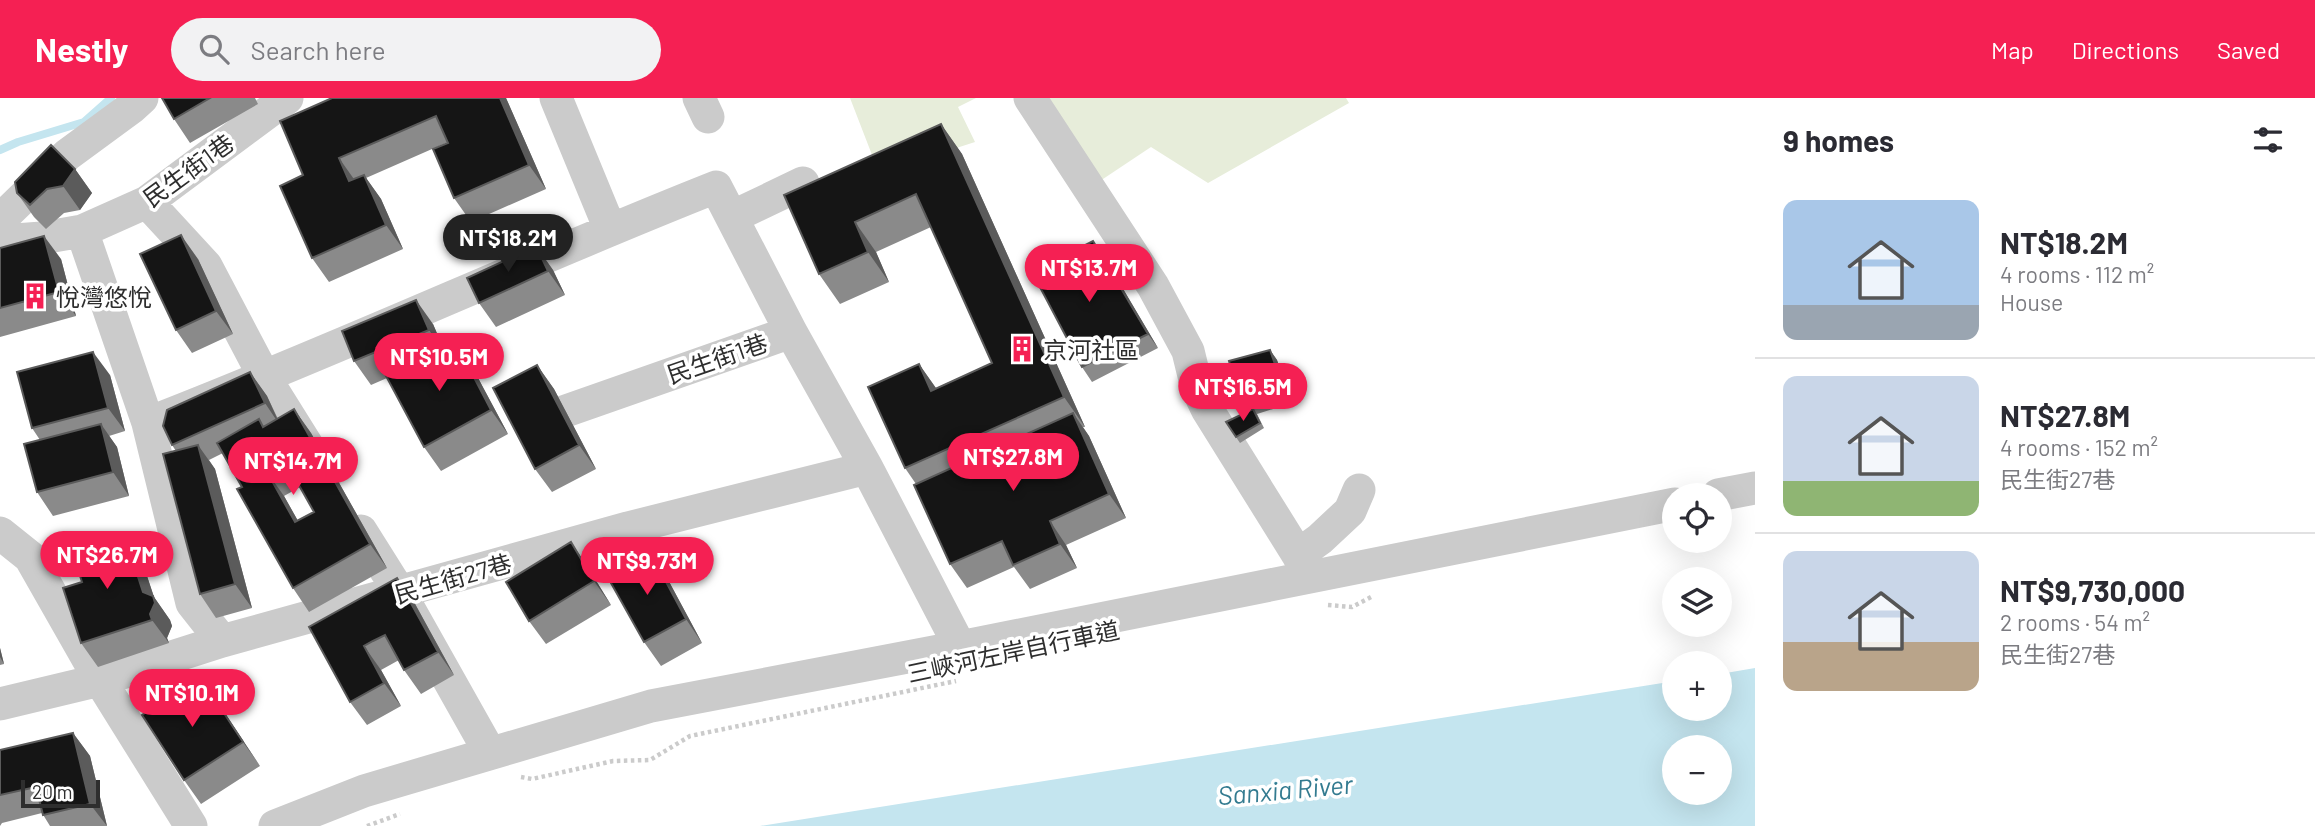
<!DOCTYPE html>
<html lang="en">
<head>
<meta charset="utf-8">
<style>
  :root { --surface:#fff; --page:#f2f2f3; --text:#2b2b33; --muted:#7c7c81; --line:#e1e1e2; --accent:#f52053 }
  body { margin:0; font-family:Barlow,"Noto Sans TC",sans-serif; background:var(--page); color:var(--text); height:100vh; display:flex; flex-direction:column; font-size:26px; white-space:nowrap }
  * { box-sizing:border-box; margin:0 }
  p { font-size:23px; color:var(--muted) }
  .icon { flex:none; width:38px; height:38px; fill:none; stroke:currentColor; stroke-width:2; stroke-linecap:round; stroke-linejoin:round }
  .map { position:relative; flex:1; overflow:hidden }
  .side { display:flex; flex-direction:column; background:var(--surface); width:560px }
  .side>* { flex:none }
  .fabs { position:absolute; left:1662px; top:385px; display:grid; gap:14px }
  .fabs a { display:grid; place-items:center; width:70px; height:70px; border-radius:50%; background:var(--surface); box-shadow:0 7px 28px #0002; font-size:35px }
  .scale { position:absolute; left:21px; bottom:18px; width:79px; box-sizing:border-box; padding-left:7px; border:4px solid #2e2e2e; border-top:0; font-size:19px; line-height:24px; white-space:nowrap; color:#2e2e2e; -webkit-text-stroke:5px #fff; paint-order:stroke }
  .price { position:absolute; translate:-50% -60px; padding:0 16px; border-radius:24px; background:var(--accent); color:#fff; font-size:23px; line-height:46px; filter:drop-shadow(0 2px 4px #0008) }
  .price::after { content:''; position:absolute; left:50%; top:42px; width:21px; height:16px; margin-left:-10px; background:inherit; clip-path:polygon(0 0,100% 0,50% 100%) }
  .price.active { background:#222; color:#fff }
  ul { padding:0; list-style:none }
  li { display:flex; align-items:center; gap:21px; height:175px; padding:0 28px }
  li+li { border-top:2px solid var(--line) }
  li span { display:grid; place-items:center; flex:none; width:196px; height:140px; border-radius:14px; color:#555 }
  li>.icon { margin-inline-start:auto }
  span .icon { width:84px; height:84px; fill:#fffc; stroke-width:1 }
  li b { font-size:30px }
  h2 { display:flex; justify-content:space-between; align-items:center; height:84px; padding:0 28px; font-size:30px }
  header { display:flex; align-items:center; gap:42px; box-sizing:border-box; height:98px; padding:0 35px; background:var(--accent); color:#fff }
  header strong { font-size:33px }
  nav { display:flex; gap:38px; margin-inline-start:auto; font-size:24px }
  .search { width:490px; height:63px; background:var(--page); display:flex; align-items:center; gap:18px; box-sizing:border-box; padding:0 24px; border-radius:38px; color:var(--muted); font-size:26px }
  main { display:flex; flex:1; min-height:0 }
  .map>svg:first-child { display:block }
</style>
</head>
<body>
<header>
<strong>Nestly</strong>
<div class="search"><svg class="icon" aria-label="search" viewBox="0 0 24 24"><circle cx="10" cy="10" r="6"/><path d="M15 15l6 6"/></svg>Search here</div>
<nav><a>Map</a><a>Directions</a><a>Saved</a></nav>
</header>
<main>
<div class="map">
<svg width="1755" height="728" viewBox="0 0 1755 728">
  <rect width="100%" height="100%" fill="#fff"/>
  <path fill="#e7edda" d="M850 0H976L958 9 975 44 879 75Z
    M1046 0H1346L1349 5 1208 85 1151 49 1100 83Z"/>
  <path fill="#c4e5ef" fill-rule="evenodd" d="M1755 570V728H760L1675 583V611H1720V576ZM1675 649H1720V695H1675Z"/>
  <g fill="none" stroke-linecap="round" stroke-linejoin="round">
    <path stroke="#c4e5ef" stroke-width="8" d="M0 52 18 44 84 24 111 0"/>
    <path stroke="#cbcbcb" stroke-width="4.5" stroke-dasharray="3.5 3.5" stroke-linecap="butt" d="M1328 507 1352 509 1373 498
      M521 679 532 681 613 663 650 662 690 638 956 583
      M367 728 400 716"/>
    <path stroke="#cbcbcb" stroke-width="33" d="M556 0 610 131
      M699 0 708 19
      M1030 0 1153 188 1188 253 1197 290 1207 311 1298 457 1308 478
      M147 104 206 168 265 280 310 352
      M732 119 803 85
      M0 124 3 119 67 57 131 10 142 0
      M82 133 148 325 192 505 222 543
      M0 143 42 140 82 133 147 104 287 0
      M563 314 791 234
      M148 325C340 251 526 164 716 89L791 234 867 370 960 549
      M1718 397 1755 390
      M361 433 400 495 490 655
      M0 435 30 459 100 582 191 728
      M1298 457 1320 441 1350 413 1359 392
      M0 606 100 582 222 543 628 430 867 370
      M275 728 364 693 651 608 960 549 1675 406"/>
  </g>
  <path fill="#8a8a8a" fill-rule="evenodd" d="M162 0H255L258 6 190 45 174 21Z
    M506 0 546 91 471 124 454 100 448 44 366 80 381 101 403 151 329 184 312 160 303 77 280 23Z
    M941 26 962 56 1085 329H1083L1089 338 1126 420 1066 447 1077 470 1030 491 1014 469 967 490 950 466 916 386 905 370 919 266 936 290 992 265 931 129 876 154 889 184 840 206 819 176 784 97Z
    M75 71 92 95 80 112 64 115 46 131 34 119 17 95Z
    M536 148 553 172 565 197 496 229 479 205Z
    M0 150 61 161 76 218 0 239Z
    M1103 157 1158 250 1092 284 1082 269Z
    M198 161 233 236 192 255 176 232Z
    M433 226 442 248 470 265 508 336 441 373 424 349 387 280 371 287 354 263Z
    M1270 252 1277 262 1292 305 1257 316 1264 330 1240 345 1226 324 1246 315 1242 309Z
    M537 267 554 291 596 371 552 394 535 371Z
    M250 274 267 298 278 321 294 311 311 335 387 470 309 514 293 490 242 389 223 355 209 362 215 371 252 510 216 520 200 496 176 353 172 347ZM300 389 314 414 298 423 284 398Z
    M110 277 125 333 109 338 117 349 129 398 53 418 37 394 40 342 32 330Z
    M571 444 587 468 611 507 546 546 529 523Z
    M141 460 154 499 170 522 172 528 167 540 169 545 98 569 81 545 82 484Z
    M666 478 702 545 661 568 644 544Z
    M414 504 454 577 421 596 404 572 399 562 381 572 401 608 367 627 350 604 309 529Z
    M0 550 4 566 0 567Z
    M200 579 260 668 201 706 184 682Z
    M73 635 90 658 107 728H50L42 715 2 725 0 728V652Z"/>
  <path fill="#5b5b5b" d="M500 0H506L546 91 529 67Z
    M941 26 962 56 1085 329 1064 299Z
    M339 60 356 84 349 83Z
    M75 71 92 95 80 112 63 88Z
    M364 77 381 101 403 151 386 127Z
    M855 124 876 154 889 184 868 154Z
    M181 137 198 161 233 236 216 213Z
    M44 138 61 161 76 218 59 194Z
    M1093 143 1103 157 1158 250 1148 236Z
    M536 148 553 172 565 197 548 173Z
    M416 202 433 226 446 256 429 232Z
    M454 241 470 265 508 336 491 312Z
    M1270 252 1277 262 1292 305 1285 295Z
    M93 254 110 277 125 333 108 310Z
    M919 266 940 296 931 293Z
    M537 267 554 291 596 371 579 347Z
    M250 274 267 298 281 329 265 305Z
    M294 311 311 335 387 470 370 446Z
    M1073 315 1089 338 1126 420 1109 396Z
    M101 326 117 349 129 398 113 374Z
    M198 347 215 371 252 510 235 486Z
    M267 374 284 398 312 448 295 424Z
    M1050 423 1066 447 1077 470 1060 446Z
    M124 436 141 460 154 499 170 522 172 528 167 540 169 545 152 522Z
    M571 444 587 468 611 507 594 483Z
    M650 454 666 478 702 545 686 521Z
    M397 480 414 504 454 577 438 554Z
    M364 548 381 572 401 608 384 585Z
    M0 550 4 566 0 559Z
    M200 579 217 603 260 668 243 644Z
    M73 635 90 658 107 728 90 706Z"/>
  <path fill="#151515" stroke="#5b5b5b" stroke-width="2" fill-rule="evenodd" d="M162 0H210L174 21Z
    M332 0H500L529 67 454 100 433 51 448 45 436 18 339 60 349 83 364 77 386 127 312 160 280 88 303 77 280 23Z
    M941 26 1064 299 905 370 868 289 919 266 931 293 992 265 916 96 855 124 868 154 819 176 784 97Z
    M51 47 75 71 63 88 47 91 30 107 17 95 15 84Z
    M181 137 216 213 176 232 140 156Z
    M44 138 59 194 0 210V150Z
    M1093 143 1148 236 1082 269 1032 174Z
    M536 148 548 173 479 205 467 180Z
    M416 202 429 232 354 263 342 233Z
    M454 241 491 312 424 349 386 278Z
    M1270 252 1285 295 1242 309 1229 263Z
    M93 254 108 310 32 330 17 274Z
    M537 267 579 347 535 371 493 290Z
    M250 274 265 305 172 347 163 328 167 312Z
    M294 311 370 446 293 490 237 391 242 389 217 345 259 321 263 329ZM286 364 314 414 295 424 267 374Z
    M1253 311 1260 325 1236 339 1226 324Z
    M1073 315 1109 396 1050 423 1060 446 1013 467 1002 443 950 466 914 387Z
    M101 326 113 374 37 394 24 346Z
    M198 347 235 486 200 496 163 356Z
    M124 436 143 494 153 498 155 505 150 516 152 522 81 545 63 490 82 484 72 453Z
    M571 444 594 483 529 523 506 484Z
    M650 454 686 521 644 544 607 478Z
    M397 480 438 554 404 572 385 537 373 543 364 548 384 585 350 604 309 529Z
    M200 579 243 644 184 682 142 617Z
    M73 635 90 706 43 717 36 689 0 697V652Z"/>
  <defs>
    <g id="building-bare" transform="scale(2.1)"><path d="M-4-6H4V6H1V3H-1V6H-4ZM-2.5-4.3h1.7v1.8h-1.7ZM.8-4.3h1.7v1.8H.8ZM-2.5-1h1.7V.8h-1.7ZM.8-1h1.7V.8H.8Z" fill="#f52053" stroke="#fff" stroke-width="2.5" paint-order="stroke"/></g>
  </defs>
  <g fill-rule="evenodd">
    <use href="#building-bare" x="35" y="198"/>
    <use href="#building-bare" x="1022" y="251"/>
  </g>
  <g text-anchor="middle" dominant-baseline="central" stroke-width="7" stroke-linejoin="round" paint-order="stroke">
    <g font-size="24" fill="#2e2e2e" stroke="#fff">
      <text transform="translate(188 72) rotate(-36)">民生街1巷</text>
      <text transform="translate(717 260) rotate(-19)">民生街1巷</text>
      <text transform="translate(453 480) rotate(-16)">民生街27巷</text>
      <text transform="translate(1013 553) rotate(-12)">三峽河左岸自行車道</text>
    </g>
    <g font-size="24" fill="#2e2e2e" stroke="#fff" text-anchor="start">
      <text x="56" y="198">悅灣悠悅</text>
      <text x="1043" y="251">京河社區</text>
    </g>
    <g font-size="26" font-style="italic" fill="#337b90" stroke="#fff">
      <text transform="translate(1285 691) rotate(-5)">Sanxia River</text>
    </g>
  </g>
</svg>
<div class="fabs">
<a><svg class="icon" aria-label="locate" viewBox="0 0 24 24"><circle cx="12" cy="12" r="6"/><path d="M12 2v4M12 18v4M2 12h4M18 12h4"/></svg></a>
<a><svg class="icon" aria-label="layers" viewBox="0 0 24 24"><path d="M12 4l9 5-9 5-9-5zM3 14l9 5 9-5"/></svg></a>
<a>+</a>
<a>−</a>
</div>
<div class="scale">20 m</div>
<b class="price active" style="left:508px;top:176px">NT$18.2M</b>
<b class="price" style="left:1089px;top:206px">NT$13.7M</b>
<b class="price" style="left:439px;top:295px">NT$10.5M</b>
<b class="price" style="left:1243px;top:325px">NT$16.5M</b>
<b class="price" style="left:1013px;top:395px">NT$27.8M</b>
<b class="price" style="left:293px;top:399px">NT$14.7M</b>
<b class="price" style="left:107px;top:493px">NT$26.7M</b>
<b class="price" style="left:647px;top:499px">NT$9.73M</b>
<b class="price" style="left:192px;top:631px">NT$10.1M</b>
</div>
<section class="side">
<h2>9 homes<svg class="icon" aria-label="filters" viewBox="0 0 24 24"><path d="M4 7h16M4 17h16"/><circle cx="9" cy="7" r="2"/><circle cx="15" cy="17" r="2"/></svg></h2>
<ul>
<li><span style="background:linear-gradient(#a9c7e8 75%,#9aa5b1 0)"><svg class="icon" aria-label="home" viewBox="0 0 24 24"><path d="M3 11l9-7 9 7M6 9v11h12V9"/></svg></span><div><b>NT$18.2M</b><p>4 rooms · 112 m²</p><p>House</p></div></li>
<li><span style="background:linear-gradient(#c9d6e8 75%,#8fb573 0)"><svg class="icon" aria-label="home" viewBox="0 0 24 24"><path d="M3 11l9-7 9 7M6 9v11h12V9"/></svg></span><div><b>NT$27.8M</b><p>4 rooms · 152 m²</p><p>民生街27巷</p></div></li>
<li><span style="background:linear-gradient(#c9d6e8 65%,#b9a48a 0)"><svg class="icon" aria-label="home" viewBox="0 0 24 24"><path d="M3 11l9-7 9 7M6 9v11h12V9"/></svg></span><div><b>NT$9,730,000</b><p>2 rooms · 54 m²</p><p>民生街27巷</p></div></li>
</ul>
</section>
</main>
</body>
</html>
